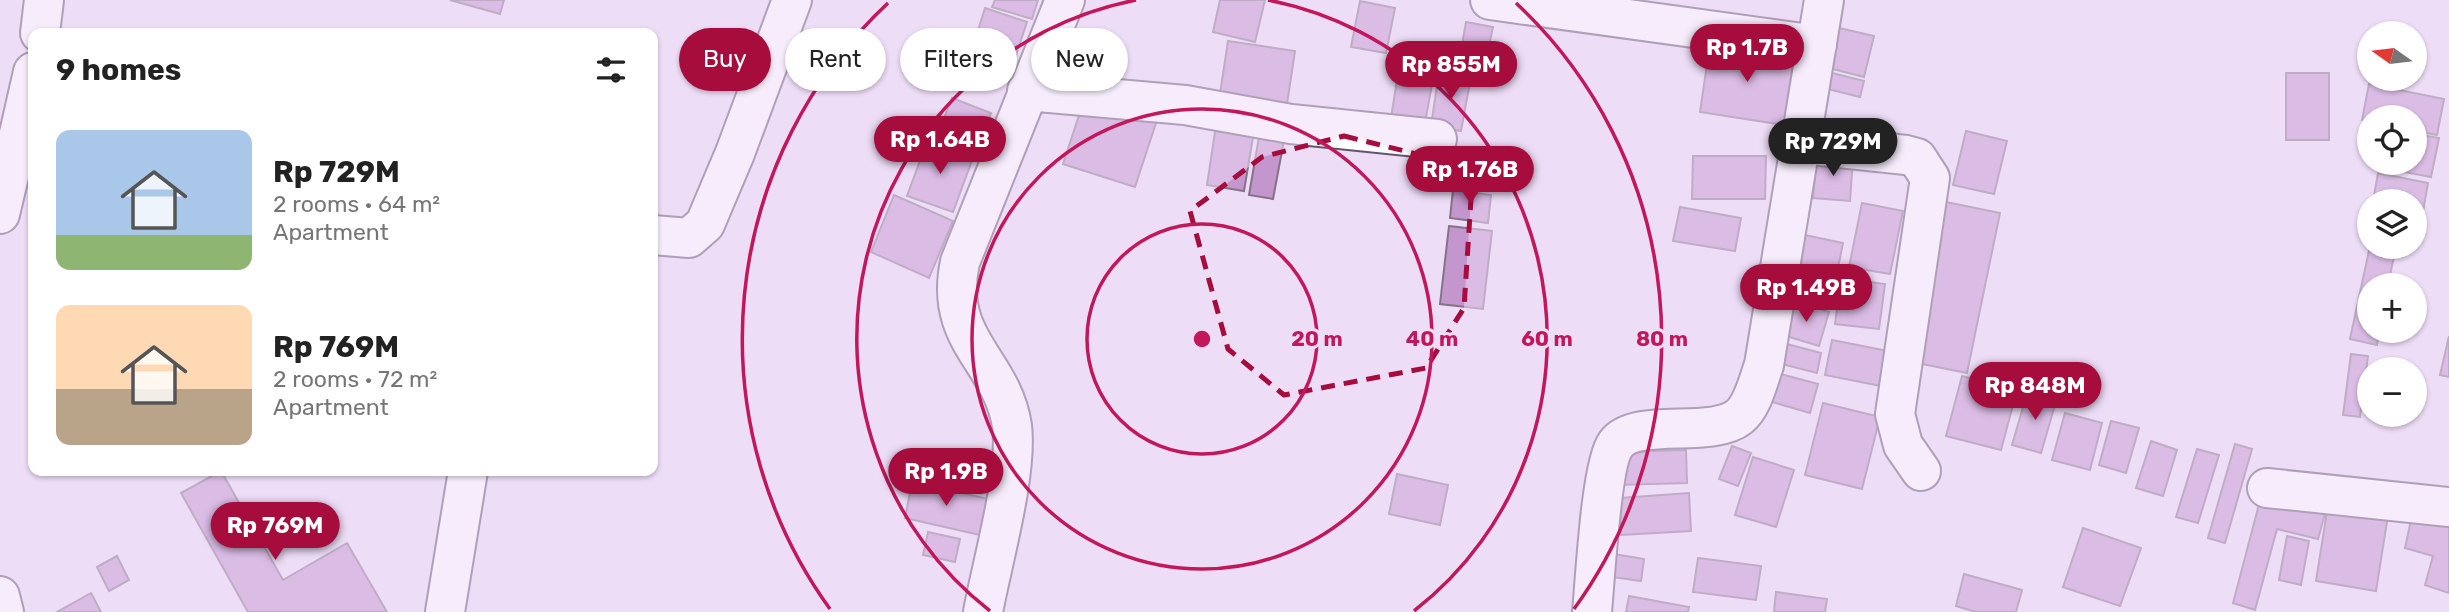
<!DOCTYPE html>
<html lang="en">
<head>
<meta charset="utf-8">
<style>
  :root { --surface:#fff; --page:#f2f2f2; --text:#222; --muted:#767676; --accent:#a60d3d }
  body { margin:0; font-family:Rubik,sans-serif; background:var(--page); color:var(--text); height:100vh; display:flex; flex-direction:column; font-size:26px; white-space:nowrap }
  * { box-sizing:border-box; margin:0 }
  p { font-size:23px; color:var(--muted) }
  .icon { flex:none; width:38px; height:38px; fill:none; stroke:currentColor; stroke-width:2; stroke-linecap:round; stroke-linejoin:round }
  .map { position:relative; flex:1; overflow:hidden }
  .details { position:absolute; left:28px; top:28px; width:630px; height:448px; display:flex; flex-direction:column; background:var(--surface); border-radius:14px; box-shadow:0 2px 5px #0004 }
  .details>* { flex:none }
  .hud { position:absolute; left:679px; top:28px; width:665px; height:63px; display:flex; gap:14px }
  .needle { width:46px; rotate:284deg }
  .buttons { position:absolute; left:2357px; top:21px; display:grid; gap:14px }
  .buttons a { display:grid; place-items:center; width:70px; height:70px; border-radius:50%; background:var(--surface); box-shadow:0 2px 5px #0004; font-size:35px }
  .price { position:absolute; translate:-50% -60px; padding:0 16px; border-radius:24px; background:var(--accent); color:#fff; font-size:23px; line-height:46px; filter:drop-shadow(0 2px 4px #0008) }
  .price::after { content:''; position:absolute; left:50%; top:42px; width:21px; height:16px; margin-left:-10px; background:inherit; clip-path:polygon(0 0,100% 0,50% 100%) }
  .price.selected { background:#222; color:#fff }
  ul { padding:0; list-style:none }
  li { display:flex; align-items:center; gap:21px; height:175px; padding:0 28px }
  li span { display:grid; place-items:center; flex:none; width:196px; height:140px; border-radius:14px; color:#555 }
  li>.icon { margin-inline-start:auto }
  span .icon { width:84px; height:84px; fill:#fffc; stroke-width:1 }
  li b { font-size:30px }
  h2 { display:flex; justify-content:space-between; align-items:center; height:84px; padding:0 28px; font-size:30px }
  .chip { padding:0 24px; border-radius:32px; background:var(--surface); box-shadow:0 2px 5px #0004; font-size:24px; line-height:63px }
  .chip.selected { background:var(--accent); color:#fff }
  .map>svg:first-child { display:block }
</style>
</head>
<body>
<div class="map">
<svg width="2449" height="612" viewBox="0 0 2449 612">
  <rect width="100%" height="100%" fill="#eeddf7"/>
  <path fill="#c496ce" stroke="#857388" stroke-width="2" d="M450 0H504L500 14Z
    M995 0H1038L1032 19 992 7Z
    M1220 0H1265L1255 42 1213 32Z
    M1360 1 1395 8 1386 53 1351 47Z
    M985 8 1027 22 1011 70 970 56Z
    M1466 22 1493 27 1488 50 1462 45Z
    M1835 27 1874 36 1864 77 1825 67Z
    M1228 41 1295 51 1287 104 1220 94Z
    M1710 44 1794 57 1784 125 1700 112Z
    M1400 61 1435 67 1425 123 1391 118Z
    M1820 70 1864 81 1860 97 1816 86Z
    M1439 72 1471 77 1461 131 1431 126Z
    M2286 73H2329V140H2286Z
    M2369 84 2444 99 2437 135 2415 131V117H2370V122L2362 120Z
    M1085 97 1157 120 1135 187 1063 164Z
    M952 98 991 113 976 151 937 136Z
    M1216 125 1254 131 1244 191 1207 185Z
    M1260 131 1285 135 1273 199 1249 195Z
    M1966 131 2007 141 1994 194 1953 185Z
    M2415 134 2439 138 2431 177 2378 167V163H2415Z
    M928 139 974 155 953 212 907 196Z
    M1817 155 1853 158 1850 201 1813 198Z
    M1693 156H1766L1765 199H1692Z
    M2378 173 2428 183 2421 223 2415 222V201H2373Z
    M1453 190 1491 195 1488 223 1450 218Z
    M894 195 953 221 929 278 871 252Z
    M1946 202 2000 213 1967 373 1912 362Z
    M1862 203 1903 211 1890 274 1849 267Z
    M1680 207 1741 218 1735 251 1673 241Z
    M1449 226 1492 231 1483 309 1440 304Z
    M1800 234 1843 243 1836 278 1793 269Z
    M2370 246 2396 247 2388 285H2370V331H2379L2377 345 2350 339Z
    M1841 278 1885 284 1879 329 1835 324Z
    M1793 302 1829 312 1819 346 1783 335Z
    M2449 336V377L2440 375Z
    M1832 340 1888 351 1881 386 1825 375Z
    M1783 343 1821 353 1817 373 1778 363Z
    M2351 354 2368 356 2360 417 2343 415Z
    M1777 373 1818 384 1810 413 1769 401Z
    M1962 376 2017 390 2001 450 1946 436Z
    M2028 390 2057 398 2041 453 2012 445Z
    M1823 403 1880 417 1862 489 1805 475Z
    M2065 413 2102 423 2090 470 2052 460Z
    M2111 421 2139 428 2126 473 2099 465Z
    M2151 441 2177 450 2163 496 2136 488Z
    M2235 444 2252 449 2225 543 2208 538Z
    M1732 446 1751 453 1738 486 1719 479Z
    M2197 449 2219 455 2198 523 2176 517Z
    M1686 450 1687 483 1615 485 1614 452Z
    M1753 457 1794 470 1776 527 1735 515Z
    M221 471 283 580 347 543 387 612H248L181 493Z
    M1397 474 1448 485 1440 525 1389 514Z
    M912 482 988 499 980 535 905 518Z
    M1689 493 1691 531 1621 535 1620 498Z
    M2262 493 2326 510 2318 539 2277 529 2255 610 2233 603Z
    M2328 505 2388 515 2376 591 2316 581Z
    M2412 515 2449 520V593L2425 585 2433 556 2405 548Z
    M2083 528 2141 548 2120 606 2063 587Z
    M928 532 960 539 955 562 923 555Z
    M2287 536 2309 541 2301 585 2279 580Z
    M1602 552 1644 559 1641 581 1598 575Z
    M117 556 129 580 109 591 97 567Z
    M1698 558 1761 566 1756 600 1693 592Z
    M1964 574 2022 590 2016 612H1976L1956 606Z
    M1776 592 1827 599 1825 612H1774Z
    M91 593 101 612H57Z
    M1629 596 1689 607 1688 612H1626Z"/>
  <g fill="none" stroke-linecap="round" stroke-linejoin="round">
    <g stroke="#63556b" stroke-width="42">
      <path id="minor" d="M1490 0 1817 45
        M40 33 44 0
        M33 72 21 125 33 126
        M1027 91 1185 105 1291 124 1437 139
        M1802 144 1906 155 1917 158 1930 178 1895 414 1903 445 1921 471
        M0 214 21 125
        M653 235 689 238 705 224 735 153 792 0
        M2267 488 2449 507
        M0 596 4 612
        M445 612 468 471
        M983 612C992 563 1018 473 1012 426 1002 360 943 341 960 262L1065 0
        M1592 612C1595 582 1601 463 1616 444 1636 417 1711 439 1739 417 1753 406 1758 381 1764 365L1824 0"/>
    </g>
    <use href="#minor" stroke="#fff" stroke-width="38"/>
  </g>
  <path d="M0 0H2449V612H0ZM1344 136 1473 168 1464 308 1426 368 1284 395 1228 349 1190 211 1262 157Z" fill="#eeddf7" fill-opacity=".55" fill-rule="evenodd"/>
  <path fill="none" stroke="#a60d3d" stroke-width="5" stroke-dasharray="14 9" stroke-linejoin="round" d="M1344 136 1473 168 1464 308 1426 368 1284 395 1228 349 1190 211 1262 157Z"/>
  <g fill="none" stroke="#c2185b" stroke-width="3.5">
    <circle cx="1202" cy="339" r="115"/>
    <circle cx="1202" cy="339" r="230"/>
    <path d="M990 611A345 345 0 0 1 1136 0M1268 0A345 345 0 0 1 1414 611"/>
    <path d="M830 609A460 460 0 0 1 888 3M1516 3A460 460 0 0 1 1574 609"/>
  </g>
  <circle cx="1202" cy="339" r="10" fill="#c2185b" stroke="#eeddf7" stroke-width="3.5"/>
  <g font-size="21" text-anchor="middle" font-weight="bold" fill="#c2185b" stroke="#eeddf7" stroke-width="6" stroke-linejoin="round" paint-order="stroke">
    <text x="1317" y="346">20 m</text>
    <text x="1432" y="346">40 m</text>
    <text x="1547" y="346">60 m</text>
    <text x="1662" y="346">80 m</text>
  </g>
</svg>
<div class="buttons">
<a><svg class="needle" viewBox="-14 -14 28 28"><path d="M0-13l5 13h-10z" fill="#e53935"/><path d="M0 13l5-13h-10z" fill="#767676"/></svg></a>
<a><svg class="icon" aria-label="locate" viewBox="0 0 24 24"><circle cx="12" cy="12" r="6"/><path d="M12 2v4M12 18v4M2 12h4M18 12h4"/></svg></a>
<a><svg class="icon" aria-label="layers" viewBox="0 0 24 24"><path d="M12 4l9 5-9 5-9-5zM3 14l9 5 9-5"/></svg></a>
<a>+</a>
<a>−</a>
</div>
<b class="price" style="left:1747px;top:84px">Rp 1.7B</b>
<b class="price" style="left:1451px;top:101px">Rp 855M</b>
<b class="price" style="left:940px;top:176px">Rp 1.64B</b>
<b class="price selected" style="left:1833px;top:178px">Rp 729M</b>
<b class="price" style="left:1470px;top:206px">Rp 1.76B</b>
<b class="price" style="left:1806px;top:324px">Rp 1.49B</b>
<b class="price" style="left:2035px;top:422px">Rp 848M</b>
<b class="price" style="left:946px;top:508px">Rp 1.9B</b>
<b class="price" style="left:275px;top:562px">Rp 769M</b>
<div class="hud">
<a class="chip selected">Buy</a>
<a class="chip">Rent</a>
<a class="chip">Filters</a>
<a class="chip">New</a>
</div>
<section class="details">
<h2>9 homes<svg class="icon" aria-label="filters" viewBox="0 0 24 24"><path d="M4 7h16M4 17h16"/><circle cx="9" cy="7" r="2"/><circle cx="15" cy="17" r="2"/></svg></h2>
<ul>
<li><span style="background:linear-gradient(#a9c7e8 75%,#8fb573 0)"><svg class="icon" aria-label="home" viewBox="0 0 24 24"><path d="M3 11l9-7 9 7M6 9v11h12V9"/></svg></span><div><b>Rp 729M</b><p>2 rooms · 64 m²</p><p>Apartment</p></div></li>
<li><span style="background:linear-gradient(#ffd9b3 60%,#b9a48a 0)"><svg class="icon" aria-label="home" viewBox="0 0 24 24"><path d="M3 11l9-7 9 7M6 9v11h12V9"/></svg></span><div><b>Rp 769M</b><p>2 rooms · 72 m²</p><p>Apartment</p></div></li>
</ul>
</section>
</div>
</body>
</html>
